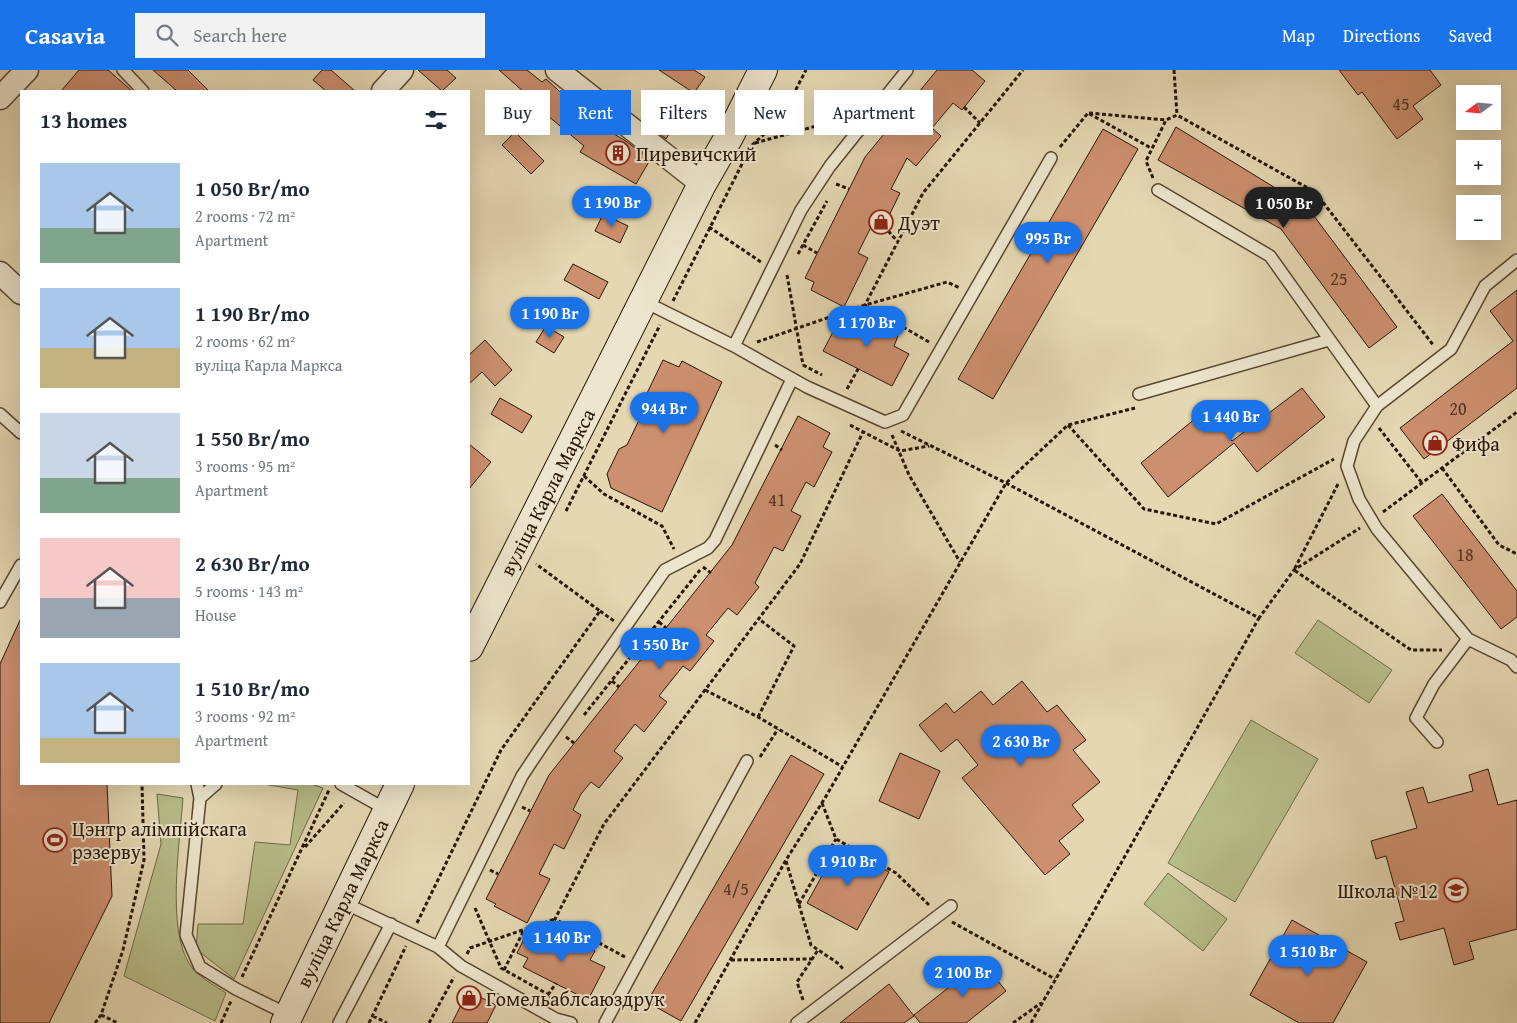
<!DOCTYPE html>
<html lang="en">
<head>
<meta charset="utf-8">
<style>
  :root { --surface:#fff; --page:#f2f2f3; --text:#1f2937; --muted:#747a83; --accent:#1a73e8 }
  body { margin:0; font-family:"Gentium Book Plus",serif; background:var(--page); color:var(--text); height:100vh; display:flex; flex-direction:column; font-size:19px; white-space:nowrap }
  * { box-sizing:border-box; margin:0 }
  p { font-size:16px; color:var(--muted) }
  .icon { flex:none; width:28px; height:28px; fill:none; stroke:currentColor; stroke-width:2; stroke-linecap:round; stroke-linejoin:round }
  .map { position:relative; flex:1; overflow:hidden }
  .details { position:absolute; left:20px; top:20px; width:450px; height:695px; display:flex; flex-direction:column; background:var(--surface); border-radius:0px; box-shadow:0 5px 20px #0002 }
  .details>* { flex:none }
  .top-card { position:absolute; left:485px; top:20px; width:475px; height:45px; display:flex; gap:10px }
  .needle { width:32px; rotate:254deg }
  .tools { position:absolute; left:1456px; top:15px; display:grid; gap:10px }
  .tools a { display:grid; place-items:center; width:45px; height:45px; border-radius:0px; background:var(--surface); box-shadow:0 5px 20px #0002; font-size:25px }
  .price { position:absolute; translate:-50% -42px; padding:0 11px; border-radius:18px; background:var(--accent); color:#fff; font-size:16px; line-height:32px; filter:drop-shadow(0 1px 2px #0008) }
  .price::after { content:''; position:absolute; left:50%; top:30px; width:15px; height:11px; margin-left:-8px; background:inherit; clip-path:polygon(0 0,100% 0,50% 100%) }
  .price.current { background:#222; color:#fff }
  ul { padding:0; list-style:none }
  li { display:flex; align-items:center; gap:15px; height:125px; padding:0 20px }
  li span { display:grid; place-items:center; flex:none; width:140px; height:100px; border-radius:0px; color:#555 }
  li>.icon { margin-inline-start:auto }
  span .icon { width:60px; height:60px; fill:#fffc; stroke-width:1 }
  li b { font-size:21px }
  h2 { display:flex; justify-content:space-between; align-items:center; height:60px; padding:0 20px; font-size:21px }
  .pill { padding:0 18px; border-radius:0px; background:var(--surface); box-shadow:0 5px 20px #0002; font-size:18px; line-height:45px }
  .pill.current { background:var(--accent); color:#fff }
  header { display:flex; align-items:center; gap:30px; box-sizing:border-box; height:70px; padding:0 25px; background:var(--accent); color:#fff }
  header strong { font-size:24px }
  nav { display:flex; gap:28px; margin-inline-start:auto; font-size:18px }
  .search { width:350px; height:45px; background:var(--page); display:flex; align-items:center; gap:12px; box-sizing:border-box; padding:0 18px; border-radius:0px; color:var(--muted); font-size:19px }
  .map>svg:first-child { display:block }
</style>
</head>
<body>
<header>
<strong>Casavia</strong>
<div class="search"><svg class="icon" aria-label="search" viewBox="0 0 24 24"><circle cx="10" cy="10" r="6"/><path d="M15 15l6 6"/></svg>Search here</div>
<nav><a>Map</a><a>Directions</a><a>Saved</a></nav>
</header>
<div class="map">
<svg width="1517" height="953" viewBox="0 0 1517 953">
  <rect width="100%" height="100%" fill="#e4d7b2"/>
  <filter id="stains"><feTurbulence type="fractalNoise" baseFrequency=".004" numOctaves="4"/><feColorMatrix values="0 0 0 0 .2 0 0 0 0 .09 0 0 0 0 .02 0 0 0 .5 -.17"/></filter>
  <radialGradient id="worn" r=".72"><stop offset=".6" stop-color="#630" stop-opacity="0"/><stop offset="1" stop-color="#630" stop-opacity=".3"/></radialGradient>
  <path fill="#b7bd8a" stroke="#706a48" d="M1318 550 1392 600 1369 633 1295 583Z
    M1251 650 1318 689 1235 832 1168 793Z
    M263 714H311L323 718 234 909 196 879 198 854H243L255 772 290 775 298 720Z
    M157 724 183 728C180 772 166 859 190 895 198 907 214 915 226 923L215 951 124 906 161 774Z
    M1168 803 1227 849 1203 881 1144 834Z"/>
  <path fill="#cc8f6f" stroke="#291606" d="M79 0H108L132 21H61Z
    M153 0H188L209 21H177Z
    M322 0H331L355 21H326L313 10Z
    M418 0H447L456 8 442 21Z
    M499 0H527L542 12 546 9 592 51 626 71 650 90 636 114 580 82 584 76 523 25 525 23Z
    M659 0H694L705 7 694 23Z
    M937 0H972L985 11 962 40 953 33 932 58 941 66 916 96 907 88 891 119 900 123 883 158 873 153 858 183 868 188 844 237 811 220 814 212 805 208 865 87Z
    M1339 0H1430L1441 15 1413 36 1423 49 1397 69 1362 22 1358 25Z
    M651 34 677 51 666 69 641 49Z
    M1176 57 1308 138 1397 257 1369 278 1281 159 1158 90Z
    M1103 59 1138 79 993 329 958 309Z
    M515 62 544 91 531 104 502 75Z
    M603 144 628 156 620 173 595 161Z
    M573 194 608 212 599 229 564 210Z
    M1517 220V318L1424 389 1400 358 1513 271 1490 241Z
    M845 239 898 266 894 276 909 284 892 316 823 281Z
    M546 256 564 267 554 283 536 272Z
    M485 270 512 300 495 316 482 302 469 314V285Z
    M663 290 679 297 682 291 722 312 662 442 611 418 607 404 619 379 627 375 641 346 637 344Z
    M1302 318 1325 347 1257 402 1234 373 1168 427 1141 393 1207 339 1232 371Z
    M500 328 532 346 522 363 491 344Z
    M798 346 830 363 823 377 832 382 814 417 806 412 791 441 801 446 783 481 774 477 755 513 759 517 737 545 728 538 706 565 714 571 690 601 683 596 659 626 667 632 644 662 635 654 614 681 623 688 599 718 591 712 581 724 573 740 581 745 564 779 554 774 539 804 550 809 527 853 494 836 496 834 486 829 549 705 732 475Z
    M469 374 491 392 469 419Z
    M1442 424 1517 521V547L1501 559 1413 446Z
    M21 548V714H107L112 826 49 953H0V594Z
    M1022 611 1047 642 1057 635 1086 670 1073 680 1100 712 1072 735 1084 750 1059 771 1070 784 1045 805 962 708 978 695 957 669 941 682 919 655 946 633 954 643 981 621 993 635Z
    M900 683 940 701 919 749 879 731Z
    M791 685 824 704 681 951 647 932Z
    M1488 699 1498 735 1517 730V859L1469 872 1474 889 1454 895 1444 858 1400 870 1395 853 1404 851 1386 786 1376 789 1371 771 1417 758 1406 722 1423 717 1428 733 1473 721 1469 705Z
    M839 775 889 802 857 860 807 833Z
    M1292 850 1367 892 1333 953H1299L1250 925Z
    M529 859 554 872 559 863 595 881 590 890 605 897 588 930 523 897 528 888 517 883Z
    M982 891 1006 921 966 953H920L914 945Z
    M889 914 914 946 904 953H840Z
    M468 921 496 935 487 953H452Z"/>
  <g fill="none" stroke-linecap="round" stroke-linejoin="round">
    <g stroke="#584631" stroke-width="14">
      <path id="service" d="M123 0 143 21
        M1158 120 1270 186 1377 336 1354 371 1347 396 1359 429 1377 459 1468 569 1511 590 1517 597
        M643 231 734 276 807 317 885 352 903 345 1051 88
        M734 276 801 140 830 96 907 0
        M1139 324 1329 270
        M1377 336 1451 279 1485 216 1517 190
        M0 344 21 363
        M0 532 21 495
        M1437 672 1416 648 1434 614 1468 569
        M197 714 200 728 186 865 200 897 236 919 289 945
        M341 714 387 740
        M200 728 216 714
        M342 832 438 877 461 896 556 949 571 953
        M438 877 522 706 542 676 665 500 708 478 715 470 792 309
        M339 953 391 854
        M605 953 747 691
        M797 953 951 836"/>
    </g>
    <g stroke="#584631" stroke-width="25">
      <path id="minor" d="M557 0 702 114
        M383 21 402 0
        M0 28 27 0
        M0 203 21 223"/>
    </g>
    <g stroke="#291606" stroke-width="30">
      <path id="secondary" d="M469 577 702 114 730 65 763 0
        M285 953 400 714"/>
    </g>
    <path stroke="#291606" stroke-width="3" stroke-dasharray="4 2.5" stroke-linecap="butt" d="M1174 0 1177 45
      M964 37 980 53
      M1089 43 1166 50
      M887 46 894 52
      M755 73 838 50 845 53
      M752 75 780 50 806 0
      M1060 77 1088 43 1151 78
      M1153 108 1146 91 1166 50 1177 45 1315 122 1434 276
      M836 114 849 119
      M884 156 898 172
      M709 157 761 192
      M803 175 817 183
      M798 184 827 131
      M787 205 803 295
      M673 231 743 92
      M757 272 865 235 947 212 960 218
      M929 272 865 235 923 123 1023 0
      M803 295 822 305
      M847 319 858 299
      M850 355 900 381 929 376
      M1068 355 1144 439 1216 454 1334 389
      M1379 358 1422 413
      M901 361 1006 413 1259 548 1294 500 1360 458
      M892 365 909 405 960 492
      M775 375 782 380
      M1442 398 1499 475 1517 484
      M584 406 604 424 662 456 674 479
      M1338 414 1294 500 1411 580H1442
      M566 441 660 255
      M1383 442 1517 342
      M703 497 711 503
      M600 541 614 551
      M659 552 666 558
      M612 611 619 617
      M705 620 758 647 843 697
      M584 645 700 500
      M758 647 794 576 759 549
      M566 667 574 673
      M760 687 778 659
      M822 733 836 769 896 803 929 835
      M522 737 530 741
      M305 777 344 733
      M786 791 811 875 839 894 843 899
      M490 800 498 804
      M799 834 836 769
      M475 838 501 898 551 926 550 929
      M952 852 1055 909
      M417 853 501 680 600 541 536 494
      M467 884 470 878 555 849
      M625 887 555 849 604 754 800 494 863 362
      M731 890 812 889
      M504 900 524 860
      M242 907 329 720
      M548 925 556 913
      M803 930 797 912 818 880
      M101 945 118 953
      M373 946 387 953
      M95 953 101 945 123 880 144 790 142 714
      M221 953 231 931
      M369 953 406 876
      M429 953 454 907
      M695 953 786 790 825 728 1006 413 1068 355 1135 338
      M1013 953 1041 933
      M1031 953 1259 548"/>
    <use href="#service" stroke="#ede5cd" stroke-width="11"/>
    <use href="#minor" stroke="#ede5cd" stroke-width="22"/>
    <use href="#secondary" stroke="#ede5cd" stroke-width="28"/>
  </g>
  <defs>
    <g id="building-ring" transform="scale(1.25)"><circle r="9.5" fill="#ede5cd" stroke="#8f2418" stroke-width="1.5"/><path d="M-4-6H4V6H1V3H-1V6H-4ZM-2.5-4.3h1.7v1.8h-1.7ZM.8-4.3h1.7v1.8H.8ZM-2.5-1h1.7V.8h-1.7ZM.8-1h1.7V.8H.8Z" fill="#8f2418"/></g>
    <g id="shop-ring" transform="scale(1.25)"><circle r="9.5" fill="#ede5cd" stroke="#8f2418" stroke-width="1.5"/><path d="M-5-2.5h2.3a2.7 3.5 0 0 1 5.4 0H5L5.5 6h-11ZM-1.5-2.5h3a1.5 2.3 0 0 0-3 0Z" fill="#8f2418"/></g>
    <g id="stadium-ring" transform="scale(1.25)"><circle r="9.5" fill="#ede5cd" stroke="#8f2418" stroke-width="1.5"/><path d="M0-5a6.5 5 0 1 0 0 10a6.5 5 0 1 0 0-10ZM-3.5-1.8h7v3.6h-7Z" fill="#8f2418"/></g>
    <g id="school-ring" transform="scale(1.25)"><circle r="9.5" fill="#ede5cd" stroke="#8f2418" stroke-width="1.5"/><path d="M0-5L7-2L0 1L-7-2ZM-4 1L0 2.5L4 1V4Q0 6-4 4Z" fill="#8f2418"/></g>
  </defs>
  <g fill-rule="evenodd">
    <use href="#building-ring" x="618" y="83"/>
    <use href="#shop-ring" x="881" y="152"/>
    <use href="#shop-ring" x="1435" y="373"/>
    <use href="#stadium-ring" x="55" y="770"/>
    <use href="#school-ring" x="1456" y="820"/>
    <use href="#shop-ring" x="469" y="928"/>
  </g>
  <g text-anchor="middle" dominant-baseline="central" stroke-width="4" stroke-linejoin="round" paint-order="stroke">
    <g font-size="18" fill="#523420">
      <text x="1401" y="33">45</text>
      <text x="1339" y="208">25</text>
      <text x="1458" y="338">20</text>
      <text x="777" y="429">41</text>
      <text x="1465" y="484">18</text>
      <text x="736" y="818">4/5</text>
    </g>
    <g font-size="20" fill="#291606" stroke="#ede5cd" text-anchor="start">
      <text x="636" y="83">Пиревичский</text>
      <text x="898" y="152">Дуэт</text>
      <text x="1452" y="373">Фифа</text>
      <text x="72" y="758">Цэнтр алімпійскага<tspan x="72" dy="23">рэзерву</tspan></text>
      <text x="1438" y="820" text-anchor="end">Школа №12</text>
      <text x="486" y="928">Гомельаблсаюздрук</text>
    </g>
    <g font-size="20" fill="#291606" stroke="#ede5cd">
      <text transform="translate(547 422) rotate(-63)">вуліца Карла Маркса</text>
      <text transform="translate(342 833) rotate(-64)">вуліца Карла Маркса</text>
    </g>
  </g>
  <rect width="100%" height="100%" filter="url(#stains)"/>
  <rect width="100%" height="100%" fill="url(#worn)"/>
</svg>
<div class="tools">
<a><svg class="needle" viewBox="-14 -14 28 28"><path d="M0-13l5 13h-10z" fill="#e53935"/><path d="M0 13l5-13h-10z" fill="#747a83"/></svg></a>
<a>+</a>
<a>−</a>
</div>
<b class="price" style="left:612px;top:158px">1 190 Br</b>
<b class="price current" style="left:1284px;top:159px">1 050 Br</b>
<b class="price" style="left:1048px;top:194px">995 Br</b>
<b class="price" style="left:550px;top:269px">1 190 Br</b>
<b class="price" style="left:867px;top:278px">1 170 Br</b>
<b class="price" style="left:664px;top:364px">944 Br</b>
<b class="price" style="left:1231px;top:372px">1 440 Br</b>
<b class="price" style="left:660px;top:600px">1 550 Br</b>
<b class="price" style="left:1021px;top:697px">2 630 Br</b>
<b class="price" style="left:848px;top:817px">1 910 Br</b>
<b class="price" style="left:562px;top:893px">1 140 Br</b>
<b class="price" style="left:1308px;top:907px">1 510 Br</b>
<b class="price" style="left:963px;top:928px">2 100 Br</b>
<div class="top-card">
<a class="pill">Buy</a>
<a class="pill current">Rent</a>
<a class="pill">Filters</a>
<a class="pill">New</a>
<a class="pill">Apartment</a>
</div>
<section class="details">
<h2>13 homes<svg class="icon" aria-label="filters" viewBox="0 0 24 24"><path d="M4 7h16M4 17h16"/><circle cx="9" cy="7" r="2"/><circle cx="15" cy="17" r="2"/></svg></h2>
<ul>
<li><span style="background:linear-gradient(#a9c7e8 65%,#7fa58c 0)"><svg class="icon" aria-label="home" viewBox="0 0 24 24"><path d="M3 11l9-7 9 7M6 9v11h12V9"/></svg></span><div><b>1 050 Br/mo</b><p>2 rooms · 72 m²</p><p>Apartment</p></div></li>
<li><span style="background:linear-gradient(#a9c7e8 60%,#c2b280 0)"><svg class="icon" aria-label="home" viewBox="0 0 24 24"><path d="M3 11l9-7 9 7M6 9v11h12V9"/></svg></span><div><b>1 190 Br/mo</b><p>2 rooms · 62 m²</p><p>вуліца Карла Маркса</p></div></li>
<li><span style="background:linear-gradient(#c9d6e8 65%,#7fa58c 0)"><svg class="icon" aria-label="home" viewBox="0 0 24 24"><path d="M3 11l9-7 9 7M6 9v11h12V9"/></svg></span><div><b>1 550 Br/mo</b><p>3 rooms · 95 m²</p><p>Apartment</p></div></li>
<li><span style="background:linear-gradient(#f6c9c9 60%,#9aa5b1 0)"><svg class="icon" aria-label="home" viewBox="0 0 24 24"><path d="M3 11l9-7 9 7M6 9v11h12V9"/></svg></span><div><b>2 630 Br/mo</b><p>5 rooms · 143 m²</p><p>House</p></div></li>
<li><span style="background:linear-gradient(#a9c7e8 75%,#c2b280 0)"><svg class="icon" aria-label="home" viewBox="0 0 24 24"><path d="M3 11l9-7 9 7M6 9v11h12V9"/></svg></span><div><b>1 510 Br/mo</b><p>3 rooms · 92 m²</p><p>Apartment</p></div></li>
</ul>
</section>
</div>
</body>
</html>
